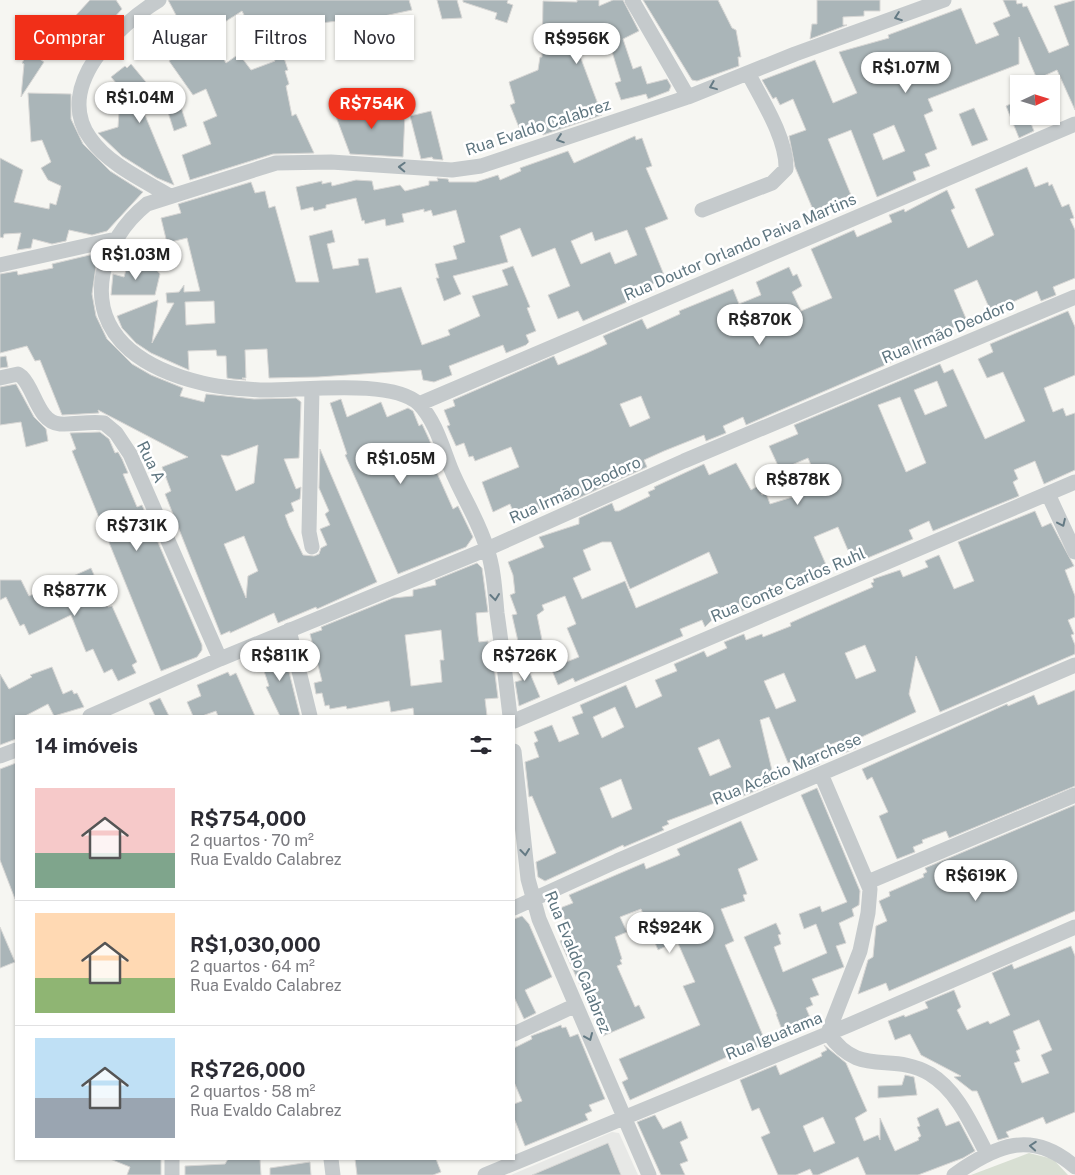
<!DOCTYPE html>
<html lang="pt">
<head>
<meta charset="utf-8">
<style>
  :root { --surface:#fff; --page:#f7f7f7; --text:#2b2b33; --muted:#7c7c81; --line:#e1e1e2; --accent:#f12f18 }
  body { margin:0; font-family:"Public Sans",sans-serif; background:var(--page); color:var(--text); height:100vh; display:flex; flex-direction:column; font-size:19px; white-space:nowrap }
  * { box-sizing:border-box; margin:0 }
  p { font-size:16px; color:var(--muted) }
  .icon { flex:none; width:28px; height:28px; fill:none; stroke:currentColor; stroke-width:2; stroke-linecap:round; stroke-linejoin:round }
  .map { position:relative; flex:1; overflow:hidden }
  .side { position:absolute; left:15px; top:715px; width:500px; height:445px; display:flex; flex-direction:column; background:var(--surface); border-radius:0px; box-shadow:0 1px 4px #0004 }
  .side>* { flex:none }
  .guide { position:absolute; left:15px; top:15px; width:500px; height:45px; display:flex; gap:10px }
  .needle { width:32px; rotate:86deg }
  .buttons { position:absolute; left:1010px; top:75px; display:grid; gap:10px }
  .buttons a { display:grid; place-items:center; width:50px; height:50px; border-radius:0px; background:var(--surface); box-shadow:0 1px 4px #0004; font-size:25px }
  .price { position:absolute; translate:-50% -42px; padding:0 11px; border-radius:18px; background:#fff; color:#222; font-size:16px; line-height:32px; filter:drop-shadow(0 1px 2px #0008) }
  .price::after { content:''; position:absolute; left:50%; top:30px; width:15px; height:11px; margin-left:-8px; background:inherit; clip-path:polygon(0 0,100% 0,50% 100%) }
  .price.on { background:var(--accent); color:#fff }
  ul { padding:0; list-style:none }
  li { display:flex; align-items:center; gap:15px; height:125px; padding:0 20px }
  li+li { border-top:1px solid var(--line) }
  li span { display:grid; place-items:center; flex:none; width:140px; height:100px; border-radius:0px; color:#555 }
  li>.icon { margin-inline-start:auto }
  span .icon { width:60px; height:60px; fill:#fffc; stroke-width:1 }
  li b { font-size:21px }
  h2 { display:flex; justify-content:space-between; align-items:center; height:60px; padding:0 20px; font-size:21px }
  .tag { padding:0 18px; border-radius:0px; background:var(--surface); box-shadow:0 1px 4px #0004; font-size:18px; line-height:45px }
  .tag.on { background:var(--accent); color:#fff }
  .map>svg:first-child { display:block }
</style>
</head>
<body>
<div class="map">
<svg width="1075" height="1175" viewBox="0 0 1075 1175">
  <rect width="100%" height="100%" fill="#f6f6f2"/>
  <path fill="#e7e8e6" d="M612 1132 619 1133 638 1175H511Z"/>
  <path fill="#d8dfd3" d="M1029 1153 1053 1159 1068 1175H971Z"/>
  <path fill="#aab5b8" stroke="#d8d7d5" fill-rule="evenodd" d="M90 0H116L122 9 100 33 101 21 92 43 82 36 79 40 69 32 72 29 67 25Z
    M168 0H409L412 10 384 16 385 21 355 25 354 19 305 25V19L274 29 287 57 284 58 288 70 285 71 289 84 286 86 292 116 296 114 314 153 273 154 190 180 182 155 211 144 203 122 217 116 206 89 193 95 169 61 174 57 156 31 177 17ZM242 11 250 27 256 24 275 61 251 70 239 54 226 63 209 35 221 27 220 25Z
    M437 0H457L462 18 442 19Z
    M463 0H508L507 3 513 5 507 23 495 19 497 13 463 2Z
    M577 0H599V6L613 0H623L639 31 623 39 633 69 641 66 647 84 667 79 671 86 669 91 648 99 646 94 621 100 615 83 621 81 610 45 580 56 602 115 543 135 539 123 520 130 510 105 515 103 509 82 538 70 540 57H542L543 1 577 2Z
    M643 0H718L732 28 736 30 741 57H738L739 66 697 81 692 80Z
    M817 0H880V11H864V16L843 17V25H847L810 39 812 24H817Z
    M1003 0H1016L1017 4 1022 3 1023 7 1027 6 1049 53 1069 45 1054 6 1075 0V110L1057 70 1037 79 1019 37V64L928 99 933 111 924 115 937 149 925 154 930 166 913 172 916 180 877 197 851 130 828 139 851 195 814 212 795 167 789 136 806 130 793 99 780 105 776 97 773 99 762 80 815 60 833 103 857 93 839 52 889 38 888 35 961 8 976 44 999 35 993 23 1010 16ZM894 125 905 151 883 160 873 134Z
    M31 47 41 53 38 58 44 62 21 97 24 64 22 63Z
    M131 64 165 105 179 101 187 126 174 131 166 106 142 108 174 185 157 178 122 156 98 133 118 127 120 96 128 97 111 77 125 66 127 68Z
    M28 93 71 94V119L83 144 110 171 143 192 107 231 92 235 69 230 66 241 52 244 33 239 31 248 17 250 21 233 4 234 3 238 0 237V158L23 170 14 202 49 209 50 203 56 205 61 186 48 180 41 168 51 162 42 140 31 142Z
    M1019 100V116H1028L1034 131 1019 138 1006 106Z
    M332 106 389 107 392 116 405 113 403 157 350 154Z
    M974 108 988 140 972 146 959 114Z
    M431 111 442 155 443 160 433 159 432 157 421 159 410 116Z
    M635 136 636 140 642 138 652 166 646 168 668 219 645 228 664 275 655 279 657 282 648 286 650 292 583 321 578 311 558 319 548 295 570 286 555 248 532 257 520 228 500 236 508 262 453 276 461 294 444 301 436 278H439L435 264 457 259 453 246 465 242 456 210 433 216 431 210 424 212V209L402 214 404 222 386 226 385 219 365 224 364 220 362 221 356 198 326 205V208L314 211 313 207 301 210 296 187 322 181V184L331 182 332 186 356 180 372 181 374 190 400 185 405 191 429 185V181H438L437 178 448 179 449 182H476L498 175 500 180 521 171 520 168 568 151 574 163ZM627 230 637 255 615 264 610 252 581 264 571 241 592 232 595 241Z
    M1027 167 1035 187 1048 182 1049 186 1052 184 1062 207 1069 204 1074 218 1070 219 1075 230V278L1053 287 1056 295 1041 301 1037 291 991 312 977 280 954 290 967 321 938 335 941 341 746 425 743 417 723 426 726 433 706 441 704 435 664 451 644 460 647 467 572 501 567 490 545 500 547 506 517 521 510 504 493 512 482 482 519 467 511 447 475 461 473 456 469 457 464 443 456 446 447 426 450 425 444 410 455 406 453 400 554 356 558 365 587 353 607 344 603 336 642 319 647 329 680 314 679 311 733 289 739 304 761 295 756 282 789 267 793 276 797 274 802 286 792 292 801 311 832 298 811 249 854 230 857 237 892 222 889 215 904 209 905 212 947 190 955 208 951 210 968 248 994 235 975 189ZM641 396 650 418 630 427 620 404Z
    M251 182 255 193 265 191 269 208 275 206 296 282H319L309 236 332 230 335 242 327 244 333 269 359 265 358 259 368 258 376 293 401 287 422 345 450 335 448 330 480 316 472 296 508 285 502 270 513 266 530 307 527 308 536 331 526 335 529 342 526 345 506 353 503 345 449 366 452 375 434 382 423 380 421 370 318 377 269 378 267 349 245 350 246 378H242L246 380 233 379 227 378 226 356H217L216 350 188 351 189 370 151 353 136 343 122 328 117 316 158 300 152 343 174 303H167L166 293 179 292 184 285V292L200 291 187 238 167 243 161 218 181 213 178 204ZM214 301 215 323 186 325 185 302Z
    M98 253 92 294 96 316 107 339 132 364 151 375 183 388 180 396 204 402 206 394 254 399 296 398 301 402 299 458 284 459 296 489 301 487 300 499 291 503 294 511 285 515 289 526 303 555 314 556 319 554 321 548 327 545 320 529 330 525 325 514 329 511 319 488 320 449 377 582 317 609 316 607 278 623 274 613 230 633V631L221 635 165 494 171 491 162 467 188 457 98 410 99 413 62 415 40 360 35 361 27 346 0 353V274L17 271 18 275 53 268 52 264ZM258 445 254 483 236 491 221 455 228 456ZM244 536 258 571 248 576 246 598 224 544Z
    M129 260 154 267 160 274 155 295H111L113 274 124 277Z
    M1068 311 1075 327V375L1044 388 1053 412 1063 408 1066 416 1075 413V470L1044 484 1035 461 1014 470 1018 479 1013 482 1019 496 933 531 929 521 909 530 913 539 865 559 861 550 850 555 838 527 814 537 827 567 752 599 755 605 742 611 739 604 711 613 714 618 705 627 702 620 680 629 683 636 575 682 573 678 558 685 551 668 579 657 567 628 576 624 565 596 542 605 544 610 537 615 542 640 520 650 512 615 517 614 510 595 515 593 513 575 508 562 544 547 539 537 579 524V518L612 503 615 511H619L650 496 648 492 655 489 654 487 704 464 709 475 736 463 751 490 758 486 762 495 766 493 770 504 799 495 820 486 808 458 780 470 769 446 798 434 794 425 940 364 944 373 953 369 985 439 1025 421 1003 372 987 378 978 359 993 352 990 344ZM937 381 947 406 925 415 914 390ZM900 397 926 463 906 472 878 405ZM602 542H611L630 589 709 552 718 573 636 608 625 581 582 599 573 578 591 570 583 550Z
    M6 356 8 367 0 368V357Z
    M16 384 34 417 46 429 48 441 26 447 21 422 0 425V387Z
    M341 399 347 417 381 402 387 417 408 408 413 411 419 426 422 424 429 439 431 444 425 446 453 509 458 506 473 537 466 547 398 574 345 455 347 454 330 403Z
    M100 432 109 439 115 453 118 452 122 459 128 473 123 474 137 507 142 505 202 645V650L197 657 161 671 72 451 76 449 70 433Z
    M1035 511 1042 527 1051 523 1074 566 1065 570 1075 596V617L1068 620 1074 634 1071 635 1075 645V654L940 712 916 656 909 694 916 712 853 741 856 748 842 754 837 742 815 751 820 764 804 770 799 758 788 763 769 717 760 720 775 783 743 796 740 789 719 798 720 801 667 821 669 824 662 827 664 830 624 847 623 845 545 881 538 877 536 862 556 853 532 796 529 797 525 762 539 757 534 743 538 741 534 732 552 725 559 742 579 734 572 717 583 713 580 705 626 685 636 708 662 696 655 680 677 671 674 664 704 651 707 657 727 648 724 642 744 634 746 640 762 634 763 637 791 626 790 623 808 615 873 587 871 583 874 582 873 579 900 570 903 577 928 567 925 561 939 555 954 589 974 581 958 542ZM865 645 876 671 856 679 845 653ZM784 673 796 701 776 709 764 681ZM615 707 624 727 602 738 593 717ZM719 739 731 767 710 776 698 748ZM621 779 632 809 612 818 600 788Z
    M477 563 482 568 488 612 476 613 478 636 479 642 488 641V644L491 643 498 698 485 699 487 716H414L413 708 391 712 389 701 347 709 346 706 330 709 329 705 325 706 322 693 316 694 314 683 322 681 310 634 322 630 321 627 393 598 413 596V590L436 585 435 580ZM441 630 444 660H440L442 682 411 686 405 635Z
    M91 568 108 607 112 606 137 662 132 665 136 673 118 681 112 669 104 673 93 649 86 652 71 615 29 635 24 624 20 626 6 597 0 600V580H21L29 596Z
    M282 644 300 716H280L266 687 269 686 260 659 270 655 268 649Z
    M521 652 540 697 519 706 515 682 522 680 512 655Z
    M52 667 63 694 72 690 74 694 77 693 84 707 54 716 48 704 25 716H16V739L0 745V674L9 689 32 677 30 675Z
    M228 672 230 676 236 673 255 716H218L216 711 202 716H193L187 702 201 696 197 685Z
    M1075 690V786L949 838 946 831 922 840 923 843 913 847 915 852 897 859 879 816 888 812 872 777 867 780 862 769 1007 704 1008 706 1034 695 1038 705Z
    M160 698 169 716H155L149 703Z
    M16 763V899H15L0 860V769Z
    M817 788 860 891 859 905 852 909 854 916 839 923 846 943 836 946 844 967 812 979 819 995 810 998 813 1005 806 1008 812 1022 784 1035 776 1014H777L744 937 776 923 781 934 778 935 781 944 774 947 783 972 827 953 816 924 804 929 799 914 820 906 822 912 847 902 801 795Z
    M1075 805V911L889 991 886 983 858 994 868 960 873 957 876 926 887 921 879 901 890 896 889 892 924 877 923 874 927 872 925 868Z
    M741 821 758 860 738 869 747 894 743 895 745 901 721 909 734 941 725 945 766 1043 728 1060 727 1057 718 1061 630 1100 622 1082 628 1079 619 1059 700 1025 683 986 695 982 677 941 658 950 641 909 620 917 627 932 615 937 622 959 620 960 622 964 617 966 635 1007 639 1005 645 1018 603 1036 560 941 568 938 565 931 569 929 560 908 573 903 569 895 644 863 646 869 680 855 677 849Z
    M522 916 529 924 552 977 525 990 536 1013 524 1019 514 997V919Z
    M0 927 15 962 0 968Z
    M1071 946 1075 956V1112L1046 1124 1043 1117 1006 1132 1009 1137 998 1140 977 1091H972L954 1077 961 1076 921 1055 910 1034 895 1040 888 1021 904 1015 905 1017 928 1008 925 1002 954 990 961 1007 957 1010 967 1030 988 1021 990 1024 1010 1015 992 973 1012 964 1014 969ZM1039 1020 1052 1050 1041 1055 1049 1073 1022 1083 1014 1063 1020 1061 1016 1051 1020 1049 1013 1031Z
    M561 1025 562 1028 566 1027 570 1037 578 1034 605 1099 589 1105 592 1111 585 1114 588 1120 525 1146 514 1118V1104L522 1101 514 1082V1048L532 1039 531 1036Z
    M824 1045 846 1063 867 1111 855 1118 864 1141 878 1135 880 1140V1118L895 1151 919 1140 918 1138 921 1136 917 1127 920 1126 917 1118 938 1108 946 1126 959 1121 975 1151 963 1158 918 1175H866L858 1157 818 1175H813L810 1169 796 1175H778L761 1137 770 1133 759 1108 752 1111 740 1080 776 1065 780 1075 822 1056 821 1053 827 1050ZM823 1117 835 1143 814 1152 803 1126Z
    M905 1075 914 1077 917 1095 878 1098V1086L902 1085Z
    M655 1115 663 1129 681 1121 688 1138 680 1142 688 1161 680 1164 685 1175H661L637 1122Z
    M608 1143 621 1175H532Z
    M110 1159H161V1175H127L130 1167Z
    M228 1159H260L261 1175H185V1166L225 1164Z
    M355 1159H436L441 1172 433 1175H357Z
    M310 1162 311 1175H270V1168Z"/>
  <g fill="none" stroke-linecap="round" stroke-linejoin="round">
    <path stroke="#c5cacc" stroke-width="15" d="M159 0C118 25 53 86 90 138 108 164 143 180 170 196
      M632 0 688 97
      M702 210 772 183 786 169C787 139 762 100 748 73
      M0 265 116 239
      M0 378 18 374 22 377C35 390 38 422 60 424 74 425 89 421 104 423L116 433 130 454 220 659
      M312 389 309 532 312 547
      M419 404 1075 124
      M1048 494 1075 552
      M289 630 310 716
      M90 716 220 659 487 549 684 461 1075 297
      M510 716C506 682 502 647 497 613 495 592 494 569 487 549 479 521 462 496 451 469 443 449 435 420 419 404 392 378 300 391 262 390 243 389 221 388 202 383 177 377 150 367 130 350 80 307 102 240 147 204L276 163 331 162 452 170 481 166 688 97 795 54 944 0
      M514 721 1075 482
      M514 751 528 879 539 919 649 1175
      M0 756 16 750
      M821 774 870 889 868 913 860 951 828 1033C860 1079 890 1051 930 1074 958 1091 972 1126 987 1154
      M868 882 1075 795
      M514 908 617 861 1075 665
      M514 1034 576 1005
      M172 1159V1175
      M331 1159 333 1175
      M485 1175 849 1025 1075 927
      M954 1175C996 1145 1032 1129 1075 1167"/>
  </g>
  <defs><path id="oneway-chevron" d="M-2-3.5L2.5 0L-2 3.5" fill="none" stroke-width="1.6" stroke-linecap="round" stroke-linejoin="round" transform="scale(1.25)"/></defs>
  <g stroke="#647a84">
    <use href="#oneway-chevron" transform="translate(898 17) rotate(160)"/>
    <use href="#oneway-chevron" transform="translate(713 86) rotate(158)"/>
    <use href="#oneway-chevron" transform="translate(560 139) rotate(161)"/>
    <use href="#oneway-chevron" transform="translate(402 167) rotate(-178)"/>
    <use href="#oneway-chevron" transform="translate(1062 523) rotate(65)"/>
    <use href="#oneway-chevron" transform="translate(495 597) rotate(83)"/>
    <use href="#oneway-chevron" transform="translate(525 852) rotate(84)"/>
    <use href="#oneway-chevron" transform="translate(589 1037) rotate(67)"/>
    <use href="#oneway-chevron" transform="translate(1033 1146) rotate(-176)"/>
  </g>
  <g text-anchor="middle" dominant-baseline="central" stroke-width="5" stroke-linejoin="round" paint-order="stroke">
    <g font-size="16" fill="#5f7680" stroke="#fff">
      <text transform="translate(538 127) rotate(-18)">Rua Evaldo Calabrez</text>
      <text transform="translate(740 247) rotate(-23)">Rua Doutor Orlando Paiva Martins</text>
      <text transform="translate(948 331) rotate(-23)">Rua Irmão Deodoro</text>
      <text transform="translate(151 462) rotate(64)">Rua A</text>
      <text transform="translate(575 490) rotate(-24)">Rua Irmão Deodoro</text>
      <text transform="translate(788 585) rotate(-23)">Rua Conte Carlos Ruhl</text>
      <text transform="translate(787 769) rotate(-23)">Rua Acácio Marchese</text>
      <text transform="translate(578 962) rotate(68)">Rua Evaldo Calabrez</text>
      <text transform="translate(774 1036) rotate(-22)">Rua Iguatama</text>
    </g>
  </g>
</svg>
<div class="buttons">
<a><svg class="needle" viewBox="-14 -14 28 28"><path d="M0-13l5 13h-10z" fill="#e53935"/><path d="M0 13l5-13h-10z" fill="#7c7c81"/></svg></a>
</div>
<b class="price" style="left:577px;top:65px">R$956K</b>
<b class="price" style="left:906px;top:94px">R$1.07M</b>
<b class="price" style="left:140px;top:124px">R$1.04M</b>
<b class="price on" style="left:372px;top:130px">R$754K</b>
<b class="price" style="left:136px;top:281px">R$1.03M</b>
<b class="price" style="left:760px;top:346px">R$870K</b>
<b class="price" style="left:401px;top:485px">R$1.05M</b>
<b class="price" style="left:798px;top:506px">R$878K</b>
<b class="price" style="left:137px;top:552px">R$731K</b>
<b class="price" style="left:75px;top:617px">R$877K</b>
<b class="price" style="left:280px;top:682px">R$811K</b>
<b class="price" style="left:525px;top:682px">R$726K</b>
<b class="price" style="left:976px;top:902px">R$619K</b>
<b class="price" style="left:670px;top:954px">R$924K</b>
<div class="guide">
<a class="tag on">Comprar</a>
<a class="tag">Alugar</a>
<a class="tag">Filtros</a>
<a class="tag">Novo</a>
</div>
<section class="side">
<h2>14 imóveis<svg class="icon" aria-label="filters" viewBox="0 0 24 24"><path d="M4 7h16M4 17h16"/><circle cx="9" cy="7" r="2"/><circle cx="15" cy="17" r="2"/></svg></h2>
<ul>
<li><span style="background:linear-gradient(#f6c9c9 65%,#7fa58c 0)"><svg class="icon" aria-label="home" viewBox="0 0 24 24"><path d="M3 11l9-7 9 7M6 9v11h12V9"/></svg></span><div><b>R$754,000</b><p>2 quartos · 70 m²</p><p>Rua Evaldo Calabrez</p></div></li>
<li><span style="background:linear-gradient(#ffd9b3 65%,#8fb573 0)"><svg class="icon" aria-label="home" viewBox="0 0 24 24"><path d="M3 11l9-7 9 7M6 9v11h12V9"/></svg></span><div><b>R$1,030,000</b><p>2 quartos · 64 m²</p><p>Rua Evaldo Calabrez</p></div></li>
<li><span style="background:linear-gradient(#bfe0f5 60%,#9aa5b1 0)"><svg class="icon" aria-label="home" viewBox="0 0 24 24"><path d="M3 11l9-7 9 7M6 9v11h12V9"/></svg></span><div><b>R$726,000</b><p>2 quartos · 58 m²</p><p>Rua Evaldo Calabrez</p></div></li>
</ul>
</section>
</div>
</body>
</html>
